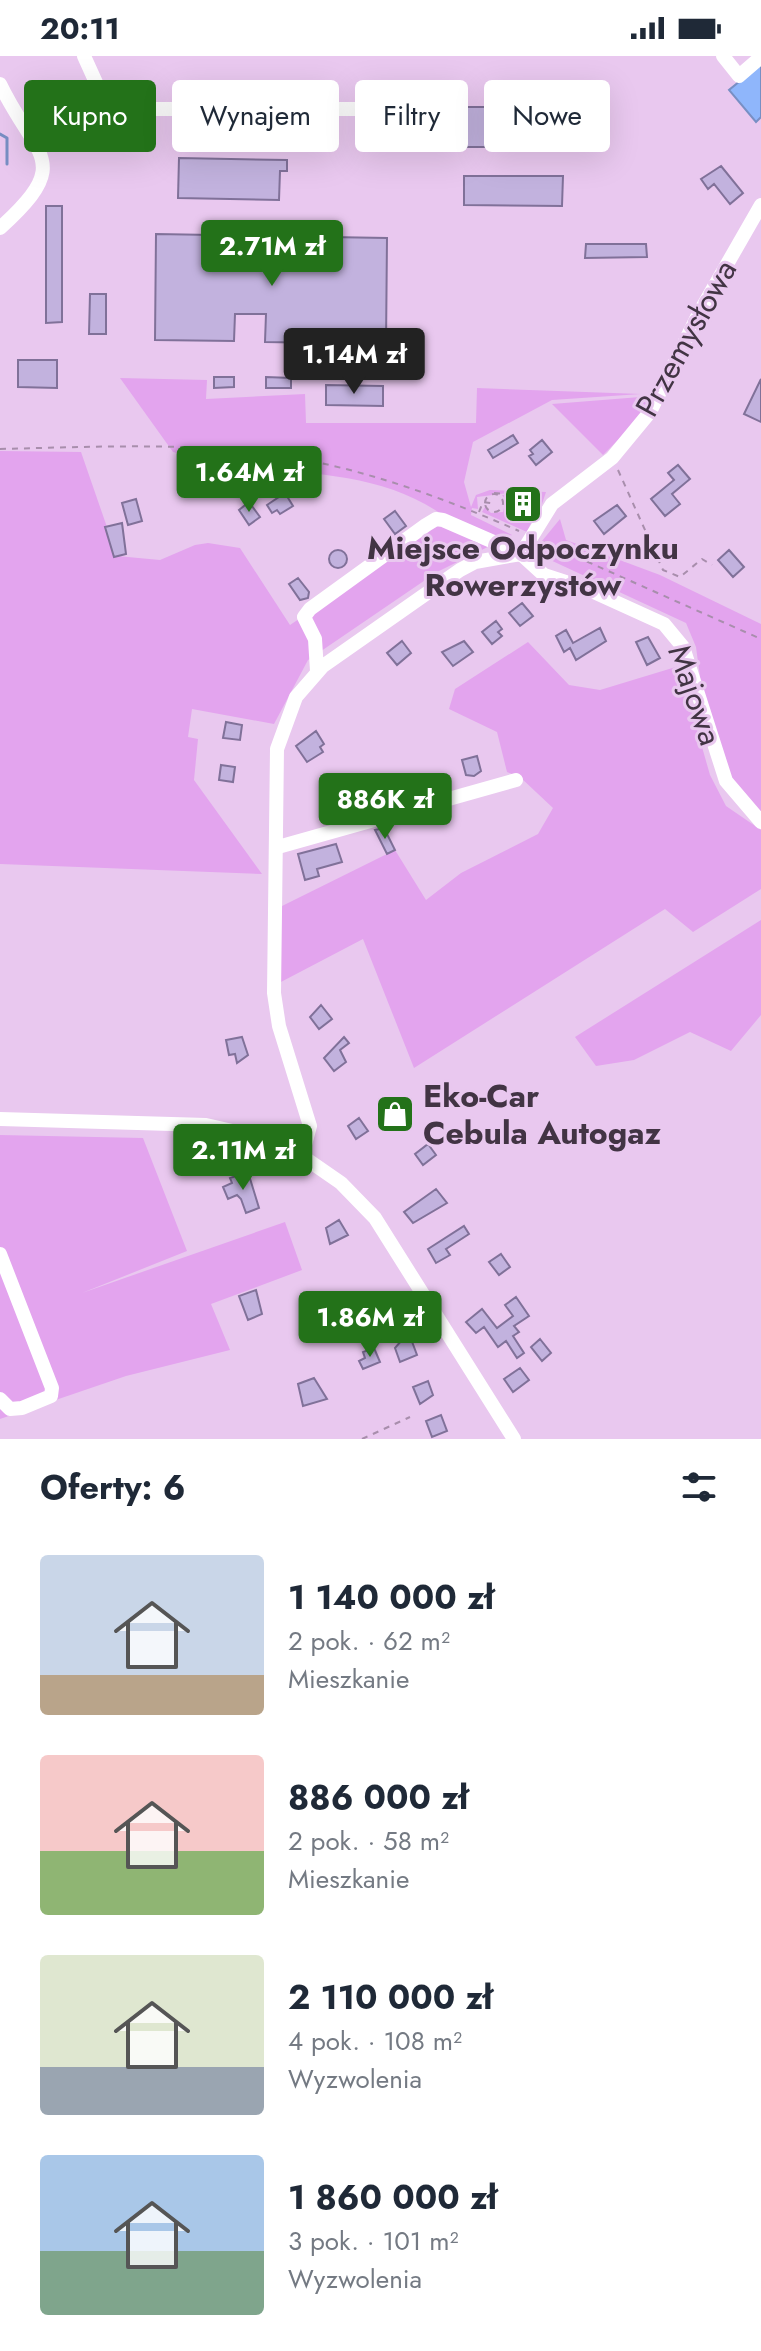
<!DOCTYPE html>
<html lang="pl">
<head>
<meta charset="utf-8">
<style>
  :root { --surface:#fff; --page:#f6f6f7; --text:#1f2937; --muted:#747a83; --accent:#237219 }
  body { margin:0; font-family:Jost,sans-serif; background:var(--page); color:var(--text); height:100vh; display:flex; flex-direction:column; font-size:30px; white-space:nowrap }
  * { box-sizing:border-box; margin:0 }
  p { font-size:26px; color:var(--muted) }
  .icon { flex:none; width:44px; height:44px; fill:none; stroke:currentColor; stroke-width:2; stroke-linecap:round; stroke-linejoin:round }
  .map { position:relative; height:1383px; overflow:hidden }
  .side { display:flex; flex-direction:column; background:var(--surface); flex:1 }
  .side>* { flex:none }
  .guide { position:absolute; left:24px; top:24px; width:714px; height:72px; display:flex; gap:16px }
  .price { position:absolute; translate:-50% -68px; padding:0 18px; border-radius:8px; background:var(--accent); color:#fff; font-size:26px; line-height:52px; filter:drop-shadow(0 2px 4px #0008) }
  .price::after { content:''; position:absolute; left:50%; top:48px; width:24px; height:18px; margin-left:-12px; background:inherit; clip-path:polygon(0 0,100% 0,50% 100%) }
  .price.current { background:#222; color:#fff }
  ul { padding:0; list-style:none }
  li { display:flex; align-items:center; gap:24px; height:200px; padding:0 40px }
  li span { display:grid; place-items:center; flex:none; width:224px; height:160px; border-radius:8px; color:#555 }
  li>.icon { margin-inline-start:auto }
  span .icon { width:96px; height:96px; fill:#fffc; stroke-width:1 }
  li b { font-size:34px }
  h2 { display:flex; justify-content:space-between; align-items:center; height:96px; padding:0 40px; font-size:34px }
  .tag { padding:0 28px; border-radius:8px; background:var(--surface); box-shadow:0 8px 32px #0002; font-size:28px; line-height:72px }
  .tag.current { background:var(--accent); color:#fff }
  .status { display:flex; justify-content:space-between; align-items:center; height:56px; padding:0 40px; background:var(--surface); direction:ltr }
  .status svg { height:22px; fill:currentColor }
  .map>svg:first-child { display:block }
</style>
</head>
<body>
<div class="status"><b>20:11</b><svg viewBox="0 0 49 12"><path d="M0 12V9h3v3zM5 12V6h3v6zM10 12V3h3v9zM15 12V0h3v12zM26 1h20v11H26zM47 4h2v5h-2z"/></svg></div>
<div class="map">
<svg width="761" height="1383" viewBox="0 0 761 1383">
  <rect width="100%" height="100%" fill="#e9c8ef"/>
  <path fill="#e3a4ee" d="M120 322 207 324 206 343 305 338 306 367H476L477 332 641 338 552 344 473 386 464 426 471 451 476 439 490 434 546 436 542 448 524 435 477 441 478 453 472 452 471 459 512 479 437 516 308 604 274 668 192 653 188 681 198 683 194 724 262 818 0 808V395L81 396 117 500 160 504 195 489 208 487 240 492 290 569 448 463C387 416 307 418 234 410 214 408 193 401 173 396Z
    M653 340 634 368 603 399 552 348Z
    M502 439 516 440 513 454 523 460 531 456 534 447 538 451 527 476 482 456 485 451 491 457 503 456 506 444Z
    M560 463 566 484 660 519 761 568V756L731 729 705 658 696 591 686 567 533 496Z
    M528 586 569 629 600 634 679 610 710 719 726 750 761 774V833L693 876 665 853 414 1012 363 883 279 927 282 850 395 794 426 844 461 817 538 778 553 752 520 721 507 716 497 676 449 653 455 633Z
    M761 864V959L731 995 690 976 634 1004 596 1010 575 981Z
    M0 1079 143 1082 187 1195 82 1237 285 1166 302 1214 211 1248 230 1294 126 1320 0 1363Z"/>
  <path fill="#8fb6fb" stroke="#788fc4" stroke-width="2" d="M761 8V61L756 66 729 34Z"/>
  <g fill="none" stroke-linecap="round" stroke-linejoin="round">
    <path stroke="#788fc4" stroke-width="3" d="M0 78 7 82V108"/>
  </g>
  <path fill="#c2b2de" stroke="#807199" stroke-width="2" d="M466 51H564L563 91H465Z
    M179 102 287 104V115H280L279 144 178 142Z
    M721 110 743 137 730 148 714 128 708 133 701 123Z
    M464 120H563L562 150 464 149Z
    M46 150H62V266L46 267Z
    M156 178 387 182 386 288 265 286 266 258H235L234 285 155 284Z
    M586 188H646L647 201 585 202Z
    M90 238H106V278H89Z
    M18 304H57V332L18 331Z
    M214 321H234V331L214 332Z
    M266 321 291 322V332H266Z
    M761 323V366L744 358Z
    M326 329 383 330V350L326 349Z
    M513 379 518 387 493 402 488 394Z
    M542 384 552 396 536 409 529 400 533 398 530 394Z
    M678 409 690 423 672 438 680 448 665 460 651 443 674 424 668 417Z
    M285 437 293 450 280 458 277 454 272 457 267 449Z
    M136 443 142 465 128 469 122 447Z
    M249 446 260 461 249 469 239 454Z
    M617 449 626 460 604 478 594 465Z
    M395 455 406 470 395 478 384 463Z
    M122 467 126 498 114 501 105 471Z
    M329 503a9 9 0 1 1 18 0a9 9 0 1 1-18 0Z
    M729 494 744 511 733 521 718 504Z
    M298 522 309 536 308 542 300 544 289 528Z
    M522 547 533 560 520 570 509 557Z
    M496 565 502 573 498 576 502 580 492 588 482 576Z
    M600 572 606 585 576 604 570 592 564 596 556 580 566 574 573 587Z
    M648 581 660 602 647 609 636 586Z
    M402 585 411 597 397 609 387 597Z
    M464 585 473 596 453 610 442 596Z
    M226 666 242 669 240 684 223 682Z
    M316 675 324 688 320 691 323 696 307 706 296 690Z
    M477 700 481 715 474 720 466 719 462 704Z
    M221 709 235 711 233 726 219 724Z
    M380 727 387 749 367 755 360 733Z
    M384 772 395 794 387 798 375 774Z
    M336 788 342 806 317 813 319 820 305 824 298 798Z
    M321 949 332 963 319 973 310 961Z
    M242 981 248 999 237 1007 235 998 229 999 226 984Z
    M344 981 349 987 340 994 346 1006 334 1015 324 1002Z
    M399 1045 410 1058 391 1072 381 1058Z
    M359 1062 368 1075 356 1083 348 1070Z
    M428 1088 436 1099 423 1109 415 1098Z
    M248 1116 259 1152 246 1157 241 1143 237 1139 228 1143 223 1131 232 1127 230 1122Z
    M436 1133 447 1147 413 1167 404 1156Z
    M339 1164 348 1179 330 1188 326 1172Z
    M464 1170 469 1178 446 1193 450 1199 436 1207 428 1193Z
    M501 1198 510 1211 499 1219 489 1206Z
    M256 1234 262 1258 248 1264 239 1240Z
    M374 1240 383 1253 352 1264 348 1255Z
    M516 1241 529 1260 514 1270 519 1276 513 1280 524 1297 517 1302 506 1285 498 1291 484 1271 476 1277 466 1266 482 1253 497 1272 513 1260 505 1249Z
    M408 1275 417 1299 400 1306 395 1292 402 1284 400 1278Z
    M540 1283 551 1297 542 1305 531 1291Z
    M374 1292 380 1306 363 1313 359 1305 365 1302 363 1296Z
    M520 1312 529 1324 513 1336 504 1323Z
    M314 1322 327 1343 303 1350 298 1328Z
    M428 1325 433 1339 420 1348 413 1331Z
    M441 1359 447 1375 432 1381 426 1365Z"/>
  <g fill="none" stroke-linecap="round" stroke-linejoin="round">
    <path stroke="#a88eac" stroke-width="2" stroke-dasharray="6 6" stroke-linecap="butt" d="M0 393C85 391 171 387 256 396 348 407 435 438 519 475
      M618 414 663 514 680 521 702 503 712 509
      M494 437 529 440 532 452 521 457 515 453 514 446 523 438
      M485 447a9 9 0 1 1 18 0a9 9 0 1 1-18 0Z
      M479 456 483 446 491 447
      M543 486 761 583
      M362 1383 410 1361"/>
    <path stroke="#fff" stroke-width="14" d="M84 0 103 42 134 53H420
      M723 0 739 20 761 1
      M0 28C36 103 75 104 0 172
      M317 615 315 583 304 561 310 553 426 469 436 463 443 464 521 498 544 519 587 533 664 568 683 591 726 725 761 766
      M278 791 516 724
      M0 1063 206 1069 263 1082 302 1100 341 1127 375 1162 514 1383
      M302 1100 310 1070 279 970 274 937 277 693 296 641 323 610 460 514 475 506 521 498 552 448 612 402 650 356 699 257 761 149
      M0 1198 52 1332 51 1340 22 1352 10 1353 0 1343"/>
  </g>
  <defs>
    <g id="building-square" transform="scale(2)"><rect x="-9" y="-9" width="18" height="18" rx="4" fill="#237219" stroke="#e9c8ef"/><path d="M-4-6H4V6H1V3H-1V6H-4ZM-2.5-4.3h1.7v1.8h-1.7ZM.8-4.3h1.7v1.8H.8ZM-2.5-1h1.7V.8h-1.7ZM.8-1h1.7V.8H.8Z" fill="#fff"/></g>
    <g id="shop-square" transform="scale(2)"><rect x="-9" y="-9" width="18" height="18" rx="4" fill="#237219" stroke="#e9c8ef"/><path d="M-5-2.5h2.3a2.7 3.5 0 0 1 5.4 0H5L5.5 6h-11ZM-1.5-2.5h3a1.5 2.3 0 0 0-3 0Z" fill="#fff"/></g>
  </defs>
  <g fill-rule="evenodd">
    <use href="#building-square" x="523" y="448"/>
    <use href="#shop-square" x="395" y="1058"/>
  </g>
  <g text-anchor="middle" dominant-baseline="central" stroke-width="6" stroke-linejoin="round" paint-order="stroke">
    <g font-size="32" fill="#423444" stroke="#e9c8ef">
      <text transform="translate(686 282) rotate(-61)">Przemysłowa</text>
      <text transform="translate(695 639) rotate(71)">Majowa</text>
    </g>
    <g font-size="32" font-weight="bold" fill="#423444" stroke="#e9c8ef">
      <text x="523" y="492">Miejsce Odpoczynku<tspan x="523" dy="37">Rowerzystów</tspan></text>
      <text x="423" y="1040" text-anchor="start">Eko-Car<tspan x="423" dy="37">Cebula Autogaz</tspan></text>
    </g>
  </g>
</svg>
<b class="price" style="left:272px;top:232px">2.71M zł</b>
<b class="price current" style="left:354px;top:340px">1.14M zł</b>
<b class="price" style="left:249px;top:458px">1.64M zł</b>
<b class="price" style="left:385px;top:785px">886K zł</b>
<b class="price" style="left:243px;top:1136px">2.11M zł</b>
<b class="price" style="left:370px;top:1303px">1.86M zł</b>
<div class="guide">
<a class="tag current">Kupno</a>
<a class="tag">Wynajem</a>
<a class="tag">Filtry</a>
<a class="tag">Nowe</a>
</div>
</div>
<section class="side">
<h2>Oferty: 6<svg class="icon" aria-label="filters" viewBox="0 0 24 24"><path d="M4 7h16M4 17h16"/><circle cx="9" cy="7" r="2"/><circle cx="15" cy="17" r="2"/></svg></h2>
<ul>
<li><span style="background:linear-gradient(#c9d6e8 75%,#b9a48a 0)"><svg class="icon" aria-label="home" viewBox="0 0 24 24"><path d="M3 11l9-7 9 7M6 9v11h12V9"/></svg></span><div><b>1 140 000 zł</b><p>2 pok. · 62 m²</p><p>Mieszkanie</p></div></li>
<li><span style="background:linear-gradient(#f6c9c9 60%,#8fb573 0)"><svg class="icon" aria-label="home" viewBox="0 0 24 24"><path d="M3 11l9-7 9 7M6 9v11h12V9"/></svg></span><div><b>886 000 zł</b><p>2 pok. · 58 m²</p><p>Mieszkanie</p></div></li>
<li><span style="background:linear-gradient(#dfe7d0 70%,#9aa5b1 0)"><svg class="icon" aria-label="home" viewBox="0 0 24 24"><path d="M3 11l9-7 9 7M6 9v11h12V9"/></svg></span><div><b>2 110 000 zł</b><p>4 pok. · 108 m²</p><p>Wyzwolenia</p></div></li>
<li><span style="background:linear-gradient(#a9c7e8 60%,#7fa58c 0)"><svg class="icon" aria-label="home" viewBox="0 0 24 24"><path d="M3 11l9-7 9 7M6 9v11h12V9"/></svg></span><div><b>1 860 000 zł</b><p>3 pok. · 101 m²</p><p>Wyzwolenia</p></div></li>
</ul>
</section>
</body>
</html>
